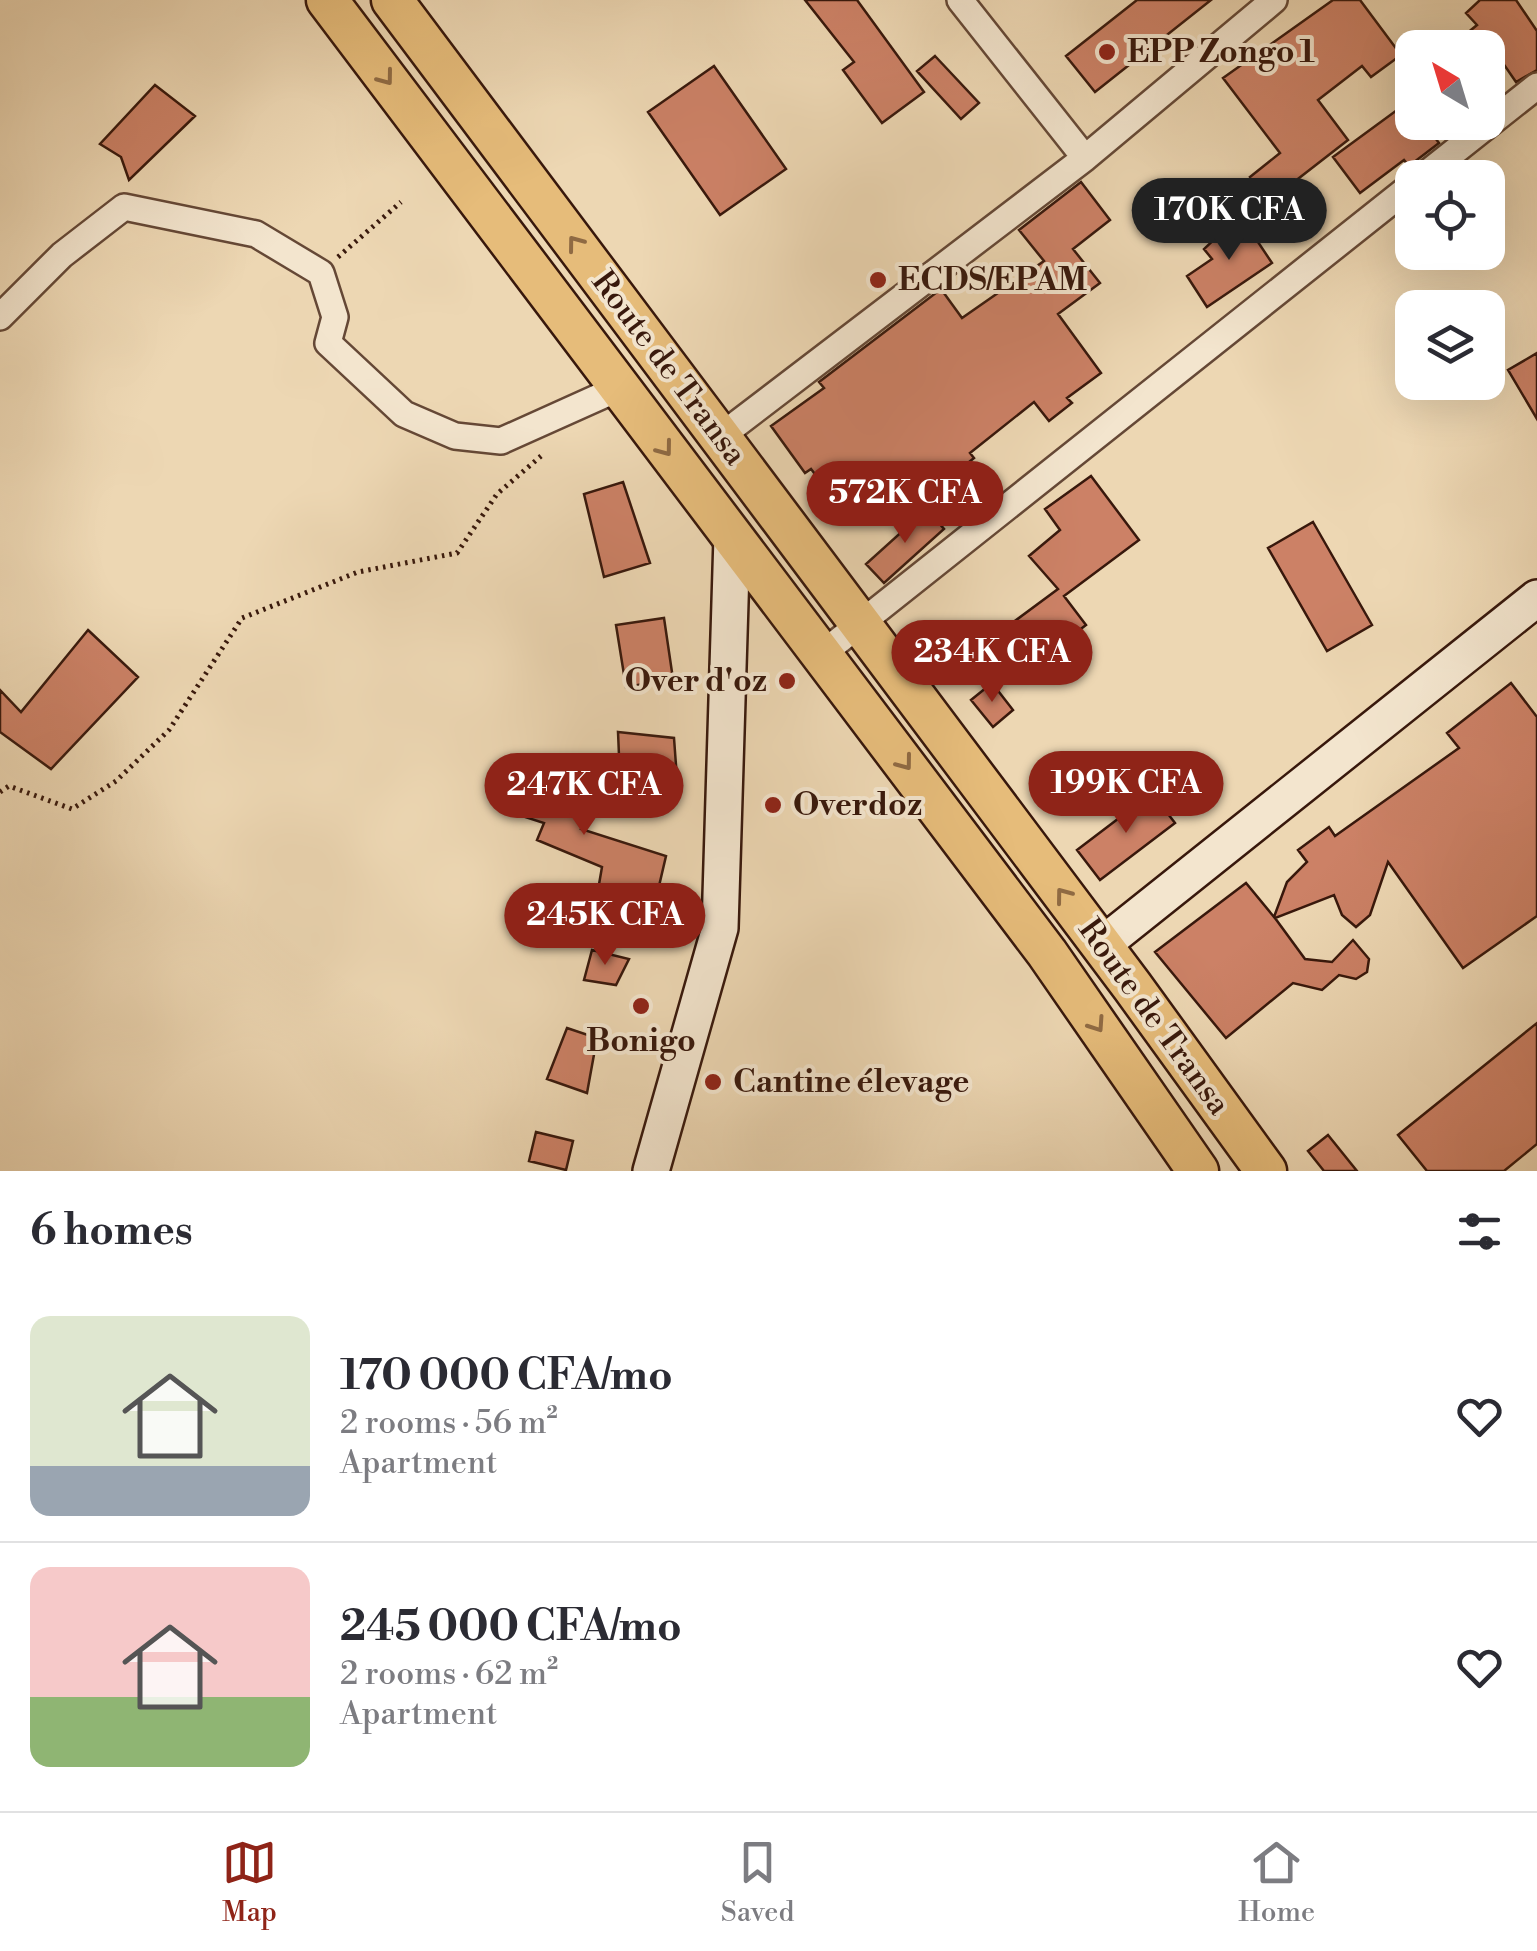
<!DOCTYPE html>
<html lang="en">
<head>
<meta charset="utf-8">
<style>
  :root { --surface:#fff; --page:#f7f7f7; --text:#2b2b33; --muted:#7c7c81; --line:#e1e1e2; --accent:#8f2418 }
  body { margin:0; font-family:"Libre Bodoni",serif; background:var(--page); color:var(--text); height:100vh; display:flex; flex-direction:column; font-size:38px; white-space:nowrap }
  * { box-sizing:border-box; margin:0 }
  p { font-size:32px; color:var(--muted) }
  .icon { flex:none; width:55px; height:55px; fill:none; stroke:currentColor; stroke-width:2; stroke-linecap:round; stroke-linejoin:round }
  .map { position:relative; height:1171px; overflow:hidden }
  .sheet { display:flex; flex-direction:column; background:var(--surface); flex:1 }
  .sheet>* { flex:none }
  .needle { width:65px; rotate:322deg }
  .fabs { position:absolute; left:1395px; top:30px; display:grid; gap:20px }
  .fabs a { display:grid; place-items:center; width:110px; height:110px; border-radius:20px; background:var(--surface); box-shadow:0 10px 40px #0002; font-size:50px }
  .price { position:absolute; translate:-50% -85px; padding:0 22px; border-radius:35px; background:var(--accent); color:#fff; font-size:32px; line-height:65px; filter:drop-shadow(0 2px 5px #0008) }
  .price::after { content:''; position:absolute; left:50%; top:60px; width:30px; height:22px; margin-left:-15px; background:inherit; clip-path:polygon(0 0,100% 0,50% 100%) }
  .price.on { background:#222; color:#fff }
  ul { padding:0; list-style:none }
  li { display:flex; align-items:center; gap:30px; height:250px; padding:0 30px }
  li+li { border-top:2px solid var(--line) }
  li span { display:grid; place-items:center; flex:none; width:280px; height:200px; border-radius:20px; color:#555 }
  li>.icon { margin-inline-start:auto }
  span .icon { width:120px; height:120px; fill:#fffc; stroke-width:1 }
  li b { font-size:42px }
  h2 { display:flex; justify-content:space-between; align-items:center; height:120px; padding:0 30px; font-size:42px }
  .dock { display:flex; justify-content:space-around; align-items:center; height:140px; border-top:2px solid var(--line); background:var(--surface); font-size:28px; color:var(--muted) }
  .dock a { display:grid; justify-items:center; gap:5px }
  .dock .on { color:var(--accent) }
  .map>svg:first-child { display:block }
</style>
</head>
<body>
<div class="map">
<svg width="1537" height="1171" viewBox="0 0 1537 1171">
  <rect width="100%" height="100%" fill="#edd7b3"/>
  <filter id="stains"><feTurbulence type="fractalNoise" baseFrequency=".002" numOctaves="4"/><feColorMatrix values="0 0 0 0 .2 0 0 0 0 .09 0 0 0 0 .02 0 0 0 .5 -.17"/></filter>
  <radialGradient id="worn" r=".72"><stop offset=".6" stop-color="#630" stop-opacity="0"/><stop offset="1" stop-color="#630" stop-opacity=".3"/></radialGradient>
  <path fill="#cc8166" stroke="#38180c" stroke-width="2.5" d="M805 0H857L924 92 882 123 843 70 854 62Z
    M1137 0H1211L1095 92 1066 56Z
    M1333 0H1360L1401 55 1371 77 1362 66 1318 100 1348 140 1249 217 1233 197 1253 181 1250 177 1280 153 1223 78Z
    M1480 0H1516L1537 31V70L1516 82 1505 66 1488 80V48H1449L1477 25 1466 13Z
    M935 56 979 103 961 119 917 71Z
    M714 66 786 169 720 215 648 112Z
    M155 85 195 116 129 180 121 157 100 144Z
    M1408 102 1412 108V122H1423L1439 143 1409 166 1404 160 1360 193 1333 157Z
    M1081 182 1110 220 1073 249 1100 283 1058 314 1101 373 1067 398 1072 403 1049 421 1034 402 970 453 974 458 936 489 942 497 916 518 885 476 842 509 811 469 805 473 771 426 824 388 819 382 941 289 962 318 1044 261 1019 230Z
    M1240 215 1272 263 1207 307 1187 276 1212 259 1204 249Z
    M1537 353V419L1508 370Z
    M1091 476 1139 540 1064 596 1086 625 1027 670 1000 632 1058 589 1029 556 1060 530 1045 509Z
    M623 482 650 563 604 577 584 494Z
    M927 509 944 529 884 583 866 564Z
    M1313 522 1372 625 1327 651 1268 548Z
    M664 618 673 679 626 687 616 625Z
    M88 630 138 677 51 769 0 732V690L21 712Z
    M992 683 1013 710 993 727 971 700Z
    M1511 683 1537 717V916L1463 968 1388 862 1370 915 1356 927 1342 915 1334 895 1275 918 1305 959 1332 962 1353 940 1369 959 1367 972 1356 979 1339 975 1322 990 1293 983 1226 1038 1155 952 1246 883 1274 917 1287 882 1307 862 1298 850 1329 827 1335 836 1459 748 1447 733Z
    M618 732 674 738 677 779H620Z
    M513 761 594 798 581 829 666 856 652 916 597 896 602 867 537 840 544 823 497 808Z
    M1152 793 1175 823 1100 880 1077 850Z
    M592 950 629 959 616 985 584 980Z
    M1537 1023V1144L1504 1171H1427L1398 1135Z
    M567 1028 597 1038 587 1093 547 1079Z
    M536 1132 573 1141 566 1170 529 1161Z
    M1328 1135 1357 1171H1324L1308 1151Z"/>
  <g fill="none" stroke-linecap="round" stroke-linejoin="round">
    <g stroke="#654836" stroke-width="30">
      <path id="street" d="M960 0 1085 158
        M1421 178 1537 86
        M0 317 62 255 124 207 256 234 321 273 335 317 328 343 404 414 455 436 501 441 619 388
        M721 436 1085 158 1274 0
        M822 654 1412 185"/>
    </g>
    <g stroke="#38180c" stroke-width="40">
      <path id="secondary" d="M1102 945 1537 598
        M651 1171 720 928 732 537"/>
    </g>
    <g stroke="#38180c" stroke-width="45">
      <path id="primary" d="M327 0 1047 953 1198 1171
        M392 0 1132 986 1266 1171"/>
    </g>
    <path stroke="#38180c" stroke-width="5" stroke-dasharray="2.5 5" stroke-linecap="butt" d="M338 257 401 202
      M0 792 9 786 72 809 116 781 169 730 242 618 358 572 457 553 497 494 541 456"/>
    <use href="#street" stroke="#f3e5ce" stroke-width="25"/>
    <use href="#secondary" stroke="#f3e5ce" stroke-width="35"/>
    <use href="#primary" stroke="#e6bc7a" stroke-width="40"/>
  </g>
  <defs><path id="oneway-chevron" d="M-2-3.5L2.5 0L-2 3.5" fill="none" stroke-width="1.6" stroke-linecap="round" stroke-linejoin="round" transform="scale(2.5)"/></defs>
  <g stroke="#8f6a43">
    <use href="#oneway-chevron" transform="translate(386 78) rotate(53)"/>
    <use href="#oneway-chevron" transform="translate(575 243) rotate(-127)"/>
    <use href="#oneway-chevron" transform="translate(665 449) rotate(53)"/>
    <use href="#oneway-chevron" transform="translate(905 763) rotate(53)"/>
    <use href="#oneway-chevron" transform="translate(1063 895) rotate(-127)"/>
    <use href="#oneway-chevron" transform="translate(1097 1025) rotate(56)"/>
  </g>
  <g fill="#8f2418" stroke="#f3e5ce" stroke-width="4">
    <circle cx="1107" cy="52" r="10"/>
    <circle cx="878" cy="280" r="10"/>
    <circle cx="787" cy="681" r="10"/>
    <circle cx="773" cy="805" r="10"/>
    <circle cx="641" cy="1006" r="10"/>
    <circle cx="713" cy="1082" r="10"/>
  </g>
  <g text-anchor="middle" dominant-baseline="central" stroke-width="8" stroke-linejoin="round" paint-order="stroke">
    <g font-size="32" font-weight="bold" fill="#38180c" stroke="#f3e5ce" text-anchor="start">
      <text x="1127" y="52">EPP Zongo 1</text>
      <text x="898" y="280">ECDS/EPAM</text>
      <text x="767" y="681" text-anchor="end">Over d'oz</text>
      <text x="793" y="805">Overdoz</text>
      <text x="641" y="1041" text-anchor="middle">Bonigo</text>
      <text x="733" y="1082">Cantine élevage</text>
    </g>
    <g font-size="32" fill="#38180c" stroke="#f3e5ce">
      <text transform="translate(669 368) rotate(53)">Route de Transa</text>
      <text transform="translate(1154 1017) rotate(54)">Route de Transa</text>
    </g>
  </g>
  <rect width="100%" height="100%" filter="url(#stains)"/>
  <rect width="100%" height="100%" fill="url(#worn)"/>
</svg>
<div class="fabs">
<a><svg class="needle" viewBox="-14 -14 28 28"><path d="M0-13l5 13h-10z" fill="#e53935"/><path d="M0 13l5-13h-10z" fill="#7c7c81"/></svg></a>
<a><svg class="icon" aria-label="locate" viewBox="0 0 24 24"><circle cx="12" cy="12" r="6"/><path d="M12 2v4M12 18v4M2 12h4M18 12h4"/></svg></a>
<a><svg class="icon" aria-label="layers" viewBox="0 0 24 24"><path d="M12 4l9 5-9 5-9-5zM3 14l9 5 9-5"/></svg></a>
</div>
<b class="price on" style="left:1229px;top:263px">170K CFA</b>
<b class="price" style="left:905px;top:546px">572K CFA</b>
<b class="price" style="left:992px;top:705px">234K CFA</b>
<b class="price" style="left:1126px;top:836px">199K CFA</b>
<b class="price" style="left:584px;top:838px">247K CFA</b>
<b class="price" style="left:605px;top:968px">245K CFA</b>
</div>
<section class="sheet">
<h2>6 homes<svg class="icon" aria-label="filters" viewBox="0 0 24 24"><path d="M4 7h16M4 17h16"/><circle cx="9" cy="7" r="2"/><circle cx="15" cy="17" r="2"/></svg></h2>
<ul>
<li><span style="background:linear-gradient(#dfe7d0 75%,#9aa5b1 0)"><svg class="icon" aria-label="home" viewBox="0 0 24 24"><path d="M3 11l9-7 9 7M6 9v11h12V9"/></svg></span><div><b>170 000 CFA/mo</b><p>2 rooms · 56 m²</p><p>Apartment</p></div><svg class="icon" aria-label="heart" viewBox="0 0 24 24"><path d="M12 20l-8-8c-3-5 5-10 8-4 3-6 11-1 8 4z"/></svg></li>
<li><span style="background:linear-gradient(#f6c9c9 65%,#8fb573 0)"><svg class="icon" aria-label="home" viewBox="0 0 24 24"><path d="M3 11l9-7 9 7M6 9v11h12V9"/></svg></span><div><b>245 000 CFA/mo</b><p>2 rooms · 62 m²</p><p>Apartment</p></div><svg class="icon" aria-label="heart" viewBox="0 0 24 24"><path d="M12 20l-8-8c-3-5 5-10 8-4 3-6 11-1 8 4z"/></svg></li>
</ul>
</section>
<nav class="dock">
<a class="on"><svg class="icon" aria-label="map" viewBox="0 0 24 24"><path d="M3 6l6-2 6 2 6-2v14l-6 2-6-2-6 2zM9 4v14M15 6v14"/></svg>Map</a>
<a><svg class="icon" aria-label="saved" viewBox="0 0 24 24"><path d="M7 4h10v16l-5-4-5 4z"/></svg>Saved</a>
<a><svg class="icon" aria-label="home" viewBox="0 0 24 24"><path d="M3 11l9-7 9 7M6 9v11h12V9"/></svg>Home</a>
</nav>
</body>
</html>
